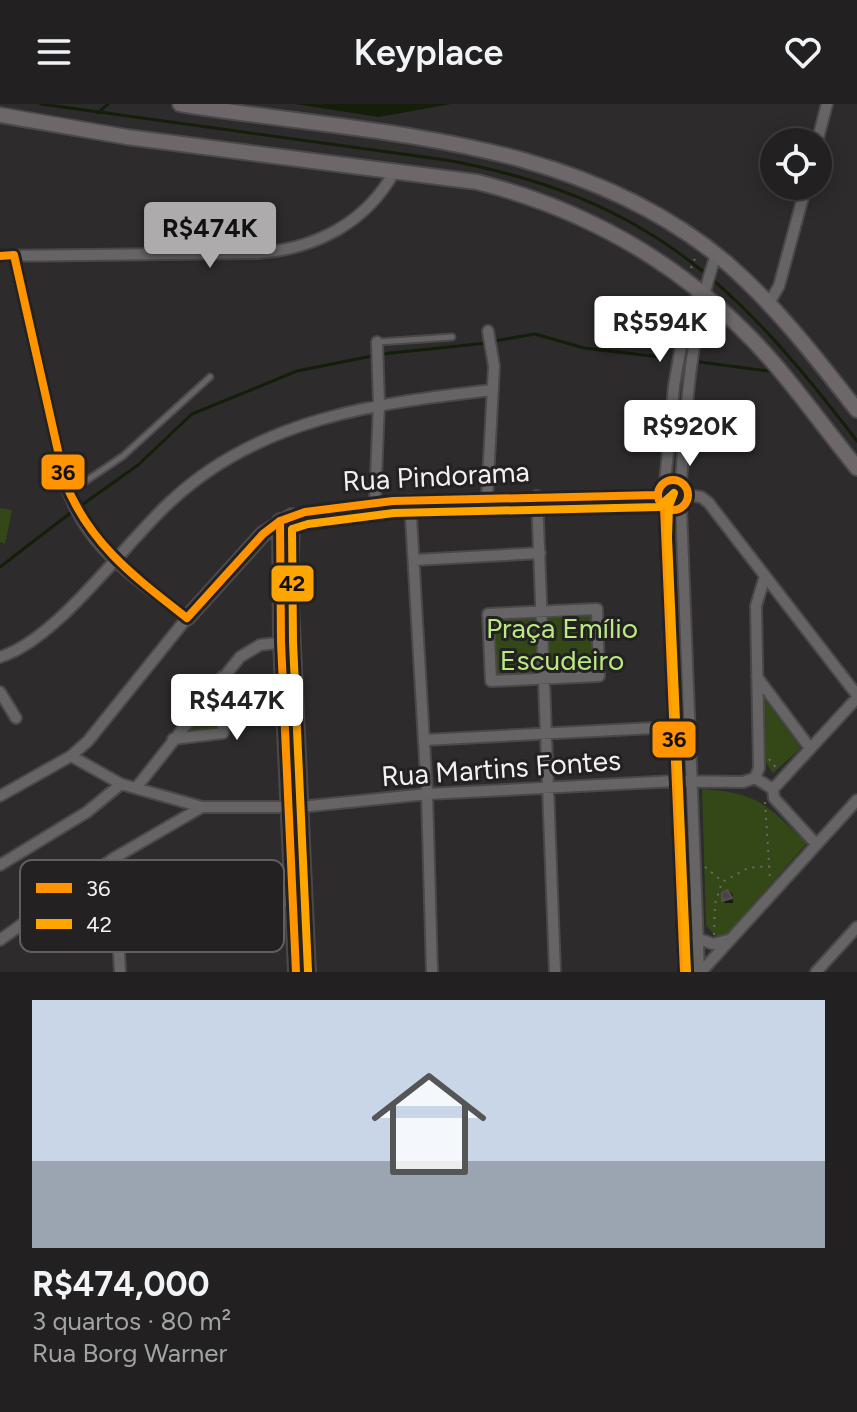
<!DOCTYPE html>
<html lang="pt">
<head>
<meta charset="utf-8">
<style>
  :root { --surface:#222021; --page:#2a282a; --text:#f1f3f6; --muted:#a2a3a5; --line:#3f3e3f; --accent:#adabac }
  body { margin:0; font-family:Figtree,sans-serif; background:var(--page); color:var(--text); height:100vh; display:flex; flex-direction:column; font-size:30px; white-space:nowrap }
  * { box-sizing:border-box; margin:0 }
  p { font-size:26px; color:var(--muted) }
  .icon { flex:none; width:44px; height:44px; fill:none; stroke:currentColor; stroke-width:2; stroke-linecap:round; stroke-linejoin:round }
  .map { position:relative; height:868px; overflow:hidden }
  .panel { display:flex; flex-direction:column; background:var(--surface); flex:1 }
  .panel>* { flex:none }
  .buttons { position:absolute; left:760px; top:24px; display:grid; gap:16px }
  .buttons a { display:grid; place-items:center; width:72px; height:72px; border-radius:50%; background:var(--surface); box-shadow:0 4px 20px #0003,0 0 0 2px var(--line); font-size:40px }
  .price { position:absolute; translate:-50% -68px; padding:0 18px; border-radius:8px; background:#fff; color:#222; font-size:26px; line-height:52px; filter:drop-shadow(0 2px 4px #0008) }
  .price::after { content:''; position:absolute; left:50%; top:48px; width:24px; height:18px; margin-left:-12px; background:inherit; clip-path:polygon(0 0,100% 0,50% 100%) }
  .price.selected { background:var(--accent); color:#111 }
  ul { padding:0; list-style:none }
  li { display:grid; align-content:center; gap:16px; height:424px; padding:0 32px }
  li+li { border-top:2px solid var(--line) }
  li span { display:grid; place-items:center; height:248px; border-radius:0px; color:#555 }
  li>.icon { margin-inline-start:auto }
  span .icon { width:144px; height:144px; fill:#fffc; stroke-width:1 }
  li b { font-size:34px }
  header { display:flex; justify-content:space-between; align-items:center; height:104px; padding:0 32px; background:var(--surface); font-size:36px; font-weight:600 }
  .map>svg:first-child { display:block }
</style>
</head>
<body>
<header><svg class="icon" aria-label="menu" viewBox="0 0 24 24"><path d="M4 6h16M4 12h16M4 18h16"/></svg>Keyplace<svg class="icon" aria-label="heart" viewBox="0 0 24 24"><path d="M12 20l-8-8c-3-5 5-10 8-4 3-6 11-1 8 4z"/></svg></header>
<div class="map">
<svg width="857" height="868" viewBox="0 0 857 868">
  <defs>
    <filter id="shadow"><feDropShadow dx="3.5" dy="3.5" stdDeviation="0" flood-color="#0009"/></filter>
  </defs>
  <rect width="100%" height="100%" fill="#2d2b2c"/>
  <path fill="#334816" d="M0 404 12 406 5 440 0 438Z
    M594 510 598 568 495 572 492 512Z
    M218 592 219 627H189Z
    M763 593 801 644 773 669 761 652Z
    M702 685C760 689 766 701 807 739L723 834 716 833 706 821Z"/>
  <path fill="#141e09" d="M295 0H451L379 13Z"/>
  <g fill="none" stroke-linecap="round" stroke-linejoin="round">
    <path stroke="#141e09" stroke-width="3" d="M41 0 446 56C648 93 736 179 857 337
      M98 9 108 0
      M494 237 535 230 584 244 660 253
      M700 258 768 267
      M79 403 138 361 192 310 297 267 382 250 487 239
      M0 463 73 407"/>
  </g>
  <path fill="#4f414a" stroke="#514f50" stroke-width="2" filter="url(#shadow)" d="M727 786 732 794 722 797V789Z"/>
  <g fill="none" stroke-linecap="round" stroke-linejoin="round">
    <g stroke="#4a4849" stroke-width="9">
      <path id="lane" d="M378 238 452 233
        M68 389 123 352 210 273"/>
    </g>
    <g stroke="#4a4849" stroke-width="14">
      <path id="street" d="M817 38 827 0
        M0 152 258 149C315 145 366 119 394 68
        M769 199 779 182 806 82
        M681 378C686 303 691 222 716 151
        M665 379 674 282 688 202 703 188
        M688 391 701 393 708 398 857 591
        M537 392 555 868
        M487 394 494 262 488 227
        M410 396 427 690 432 868
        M375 399 379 299 377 238
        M664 403 684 868
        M681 404 699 868
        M292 412 393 397 658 391
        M414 456 540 449
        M597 505 599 572 491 577 488 510Z
        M0 553C57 536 124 440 170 398 259 314 377 299 493 286
        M757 573 810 644
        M0 588 16 614
        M173 635 223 629 222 573
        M424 636 673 623
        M71 652 121 680 202 703H300L427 690 675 677 743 678 755 674
        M755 674 759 664 756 502 765 472
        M755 674 773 685 774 694 816 740
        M136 684 240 553 260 541 286 538
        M773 685 857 594
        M0 692 71 652 88 637 187 514C134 471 87 447 65 378L14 151
        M114 754 120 868
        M0 761 87 708 121 680
        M116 811 293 797
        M697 834 713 840 728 836
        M0 836 114 754 202 703
        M701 868 857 696
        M816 868 857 823"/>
    </g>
    <g stroke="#4a4849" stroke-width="18">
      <path id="secondary" d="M180 0C369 31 575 29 729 161 778 204 817 255 857 306
        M0 11 127 33 477 78C597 108 698 170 778 264 805 296 830 331 857 364
        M280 417 281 538 296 868
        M187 514 263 430 292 412 290 479 308 868"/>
    </g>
    <path stroke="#6b696a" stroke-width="2" stroke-dasharray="2 6" stroke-linecap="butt" d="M691 164 696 152
      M769 655 777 665
      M765 698 770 775
      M705 763 722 777
      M714 831 715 800 722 778 748 764 769 762"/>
    <use href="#lane" stroke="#666465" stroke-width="5"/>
    <use href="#street" stroke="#666465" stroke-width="10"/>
    <use href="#secondary" stroke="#6d676a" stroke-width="14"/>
    <g stroke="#242122" stroke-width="14">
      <path id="bus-1" d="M0 152 14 151 65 378C90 441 136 474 187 514L263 430 280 417 305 408 393 397 658 391
        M658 391a15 15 0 1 1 30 0a15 15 0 1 1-30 0Z
        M664 403 684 868
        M280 417 281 538 296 868"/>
    </g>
    <g stroke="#242122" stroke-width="14">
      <path id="bus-2" d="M308 867 293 538 292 425 308 420 394 409 659 403 674 389 669 402 668 434 687 868"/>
    </g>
    <use href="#bus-1" stroke="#ff9300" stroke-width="8"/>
    <use href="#bus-2" stroke="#ffa500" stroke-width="8"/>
  </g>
  <g text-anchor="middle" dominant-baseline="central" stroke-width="6" stroke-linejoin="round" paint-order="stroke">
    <g font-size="28" fill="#f2f0f1" stroke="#242122">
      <text transform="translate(436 372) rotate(-3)">Rua Pindorama</text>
      <text transform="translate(501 664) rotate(-4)">Rua Martins Fontes</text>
    </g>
    <g font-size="28" fill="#b9e982" stroke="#242122">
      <text x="562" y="524">Praça Emílio<tspan x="562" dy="32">Escudeiro</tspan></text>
    </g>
  </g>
  <rect x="20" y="756" width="264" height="92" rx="12" fill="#242122" stroke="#625f60" stroke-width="2"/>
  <rect x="36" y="779" width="36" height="10" fill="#ff9300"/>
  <rect x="36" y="815" width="36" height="10" fill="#ffa500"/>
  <g font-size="22" fill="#f2f0f1">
    <text x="86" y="792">36</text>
    <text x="86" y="828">42</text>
  </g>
  <g stroke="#242122" stroke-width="3">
    <rect x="40" y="349" width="46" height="38" rx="8" fill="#ff9300"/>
    <rect x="270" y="460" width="45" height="39" rx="8" fill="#ffa500"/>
    <rect x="651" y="616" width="46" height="39" rx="8" fill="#ff9300"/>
  </g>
  <g font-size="22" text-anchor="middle" font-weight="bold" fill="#111">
    <text x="63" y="376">36</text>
    <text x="292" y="487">42</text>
    <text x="674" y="643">36</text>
  </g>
</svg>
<div class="buttons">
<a><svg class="icon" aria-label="locate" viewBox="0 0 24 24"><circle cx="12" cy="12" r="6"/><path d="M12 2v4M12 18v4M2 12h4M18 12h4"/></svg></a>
</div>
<b class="price selected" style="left:210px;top:166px">R$474K</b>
<b class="price" style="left:660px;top:260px">R$594K</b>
<b class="price" style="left:690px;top:364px">R$920K</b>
<b class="price" style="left:237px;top:638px">R$447K</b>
</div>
<section class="panel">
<ul>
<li><span style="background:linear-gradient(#c9d6e8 65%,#9aa5b1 0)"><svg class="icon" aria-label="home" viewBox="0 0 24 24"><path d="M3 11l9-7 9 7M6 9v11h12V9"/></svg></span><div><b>R$474,000</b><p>3 quartos · 80 m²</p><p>Rua Borg Warner</p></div></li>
</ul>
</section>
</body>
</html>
